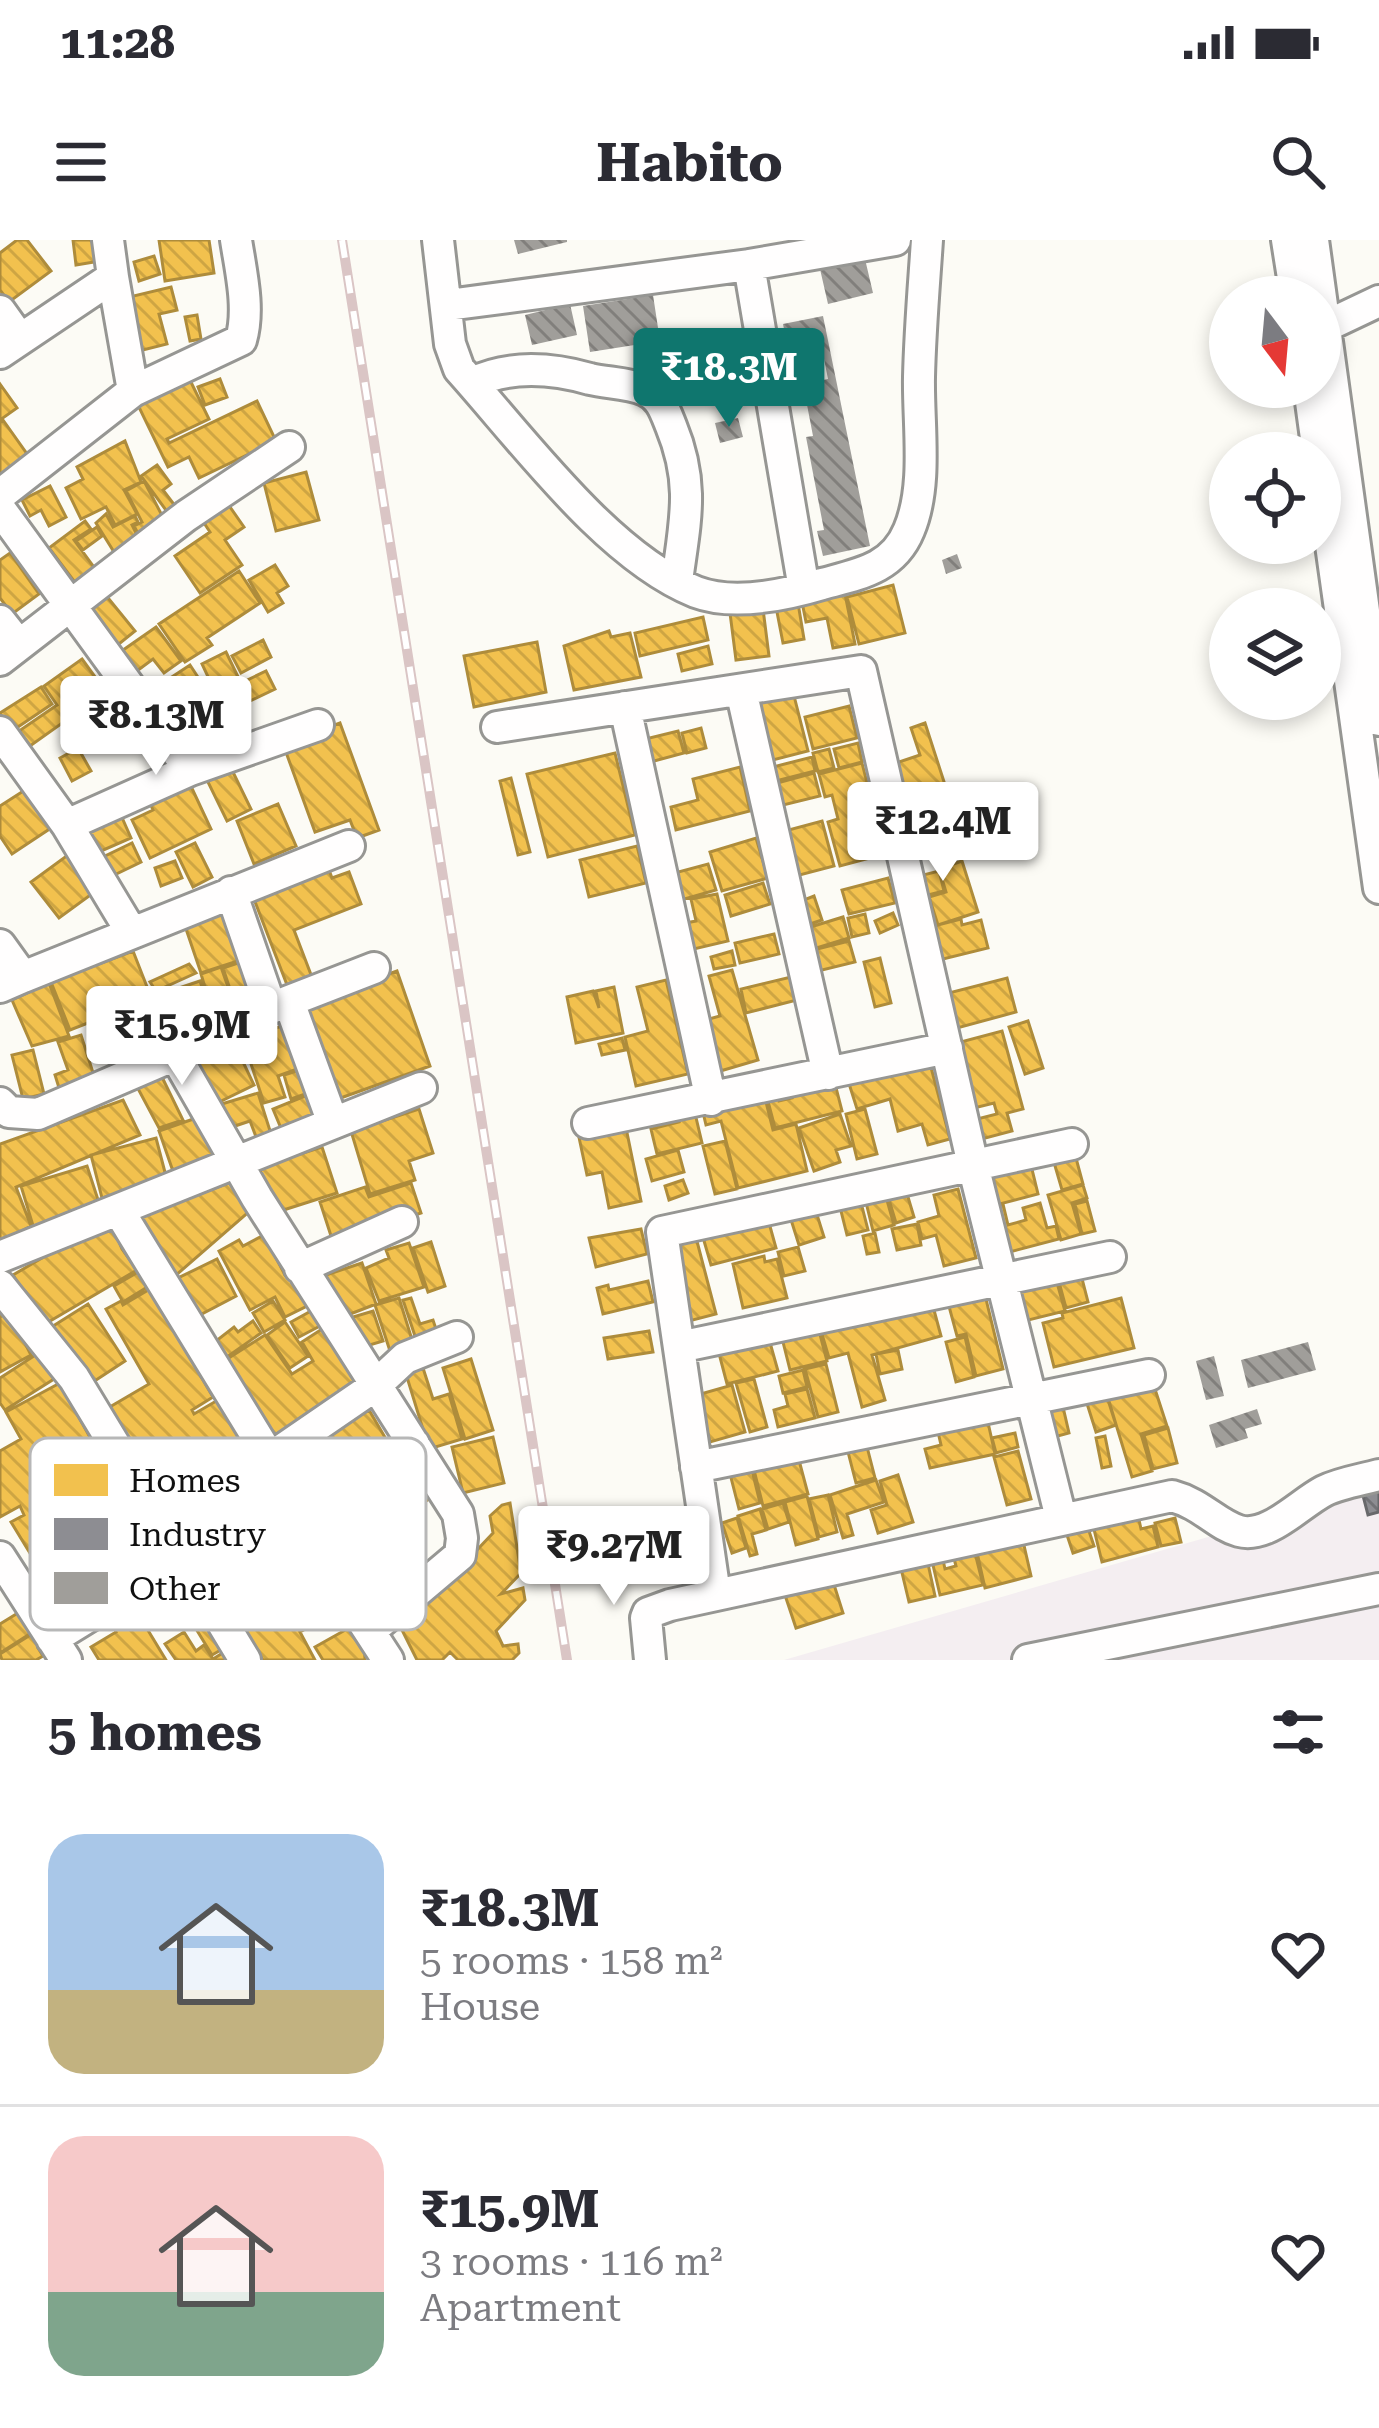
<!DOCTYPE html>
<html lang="en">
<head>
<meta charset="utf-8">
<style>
  :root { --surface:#fff; --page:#f2f2f3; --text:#2b2b33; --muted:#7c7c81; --line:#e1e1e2; --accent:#0f766e }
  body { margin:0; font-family:"Roboto Serif",serif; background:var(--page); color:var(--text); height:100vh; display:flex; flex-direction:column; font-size:45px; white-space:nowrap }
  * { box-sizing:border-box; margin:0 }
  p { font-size:39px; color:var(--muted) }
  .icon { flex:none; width:66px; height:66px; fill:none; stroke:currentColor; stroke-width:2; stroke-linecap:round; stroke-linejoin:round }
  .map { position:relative; height:1420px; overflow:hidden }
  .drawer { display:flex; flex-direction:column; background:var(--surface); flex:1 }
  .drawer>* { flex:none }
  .needle { width:78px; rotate:164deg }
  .fabs { position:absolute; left:1209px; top:36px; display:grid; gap:24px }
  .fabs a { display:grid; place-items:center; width:132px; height:132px; border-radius:50%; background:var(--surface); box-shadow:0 6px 18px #0003; font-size:60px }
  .price { position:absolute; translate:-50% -102px; padding:0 27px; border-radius:12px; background:#fff; color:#222; font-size:39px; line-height:78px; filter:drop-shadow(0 3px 6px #0008) }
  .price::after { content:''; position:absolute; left:50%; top:72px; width:36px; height:27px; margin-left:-18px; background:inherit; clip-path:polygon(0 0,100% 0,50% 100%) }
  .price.current { background:var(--accent); color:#fff }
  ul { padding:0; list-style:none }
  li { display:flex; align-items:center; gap:36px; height:300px; padding:0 48px }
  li+li { border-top:3px solid var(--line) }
  li span { display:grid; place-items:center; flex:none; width:336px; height:240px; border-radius:36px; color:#555 }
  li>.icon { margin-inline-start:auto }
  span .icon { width:144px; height:144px; fill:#fffc; stroke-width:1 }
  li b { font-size:51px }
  h2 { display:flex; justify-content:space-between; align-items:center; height:144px; padding:0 48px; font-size:51px }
  .status { display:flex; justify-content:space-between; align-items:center; height:84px; padding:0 60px; background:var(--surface); direction:ltr }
  .status svg { height:33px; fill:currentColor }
  header { display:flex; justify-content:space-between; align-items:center; height:156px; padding:0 48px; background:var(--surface); font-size:54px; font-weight:700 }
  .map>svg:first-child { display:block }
</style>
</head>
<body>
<div class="status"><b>11:28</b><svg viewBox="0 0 49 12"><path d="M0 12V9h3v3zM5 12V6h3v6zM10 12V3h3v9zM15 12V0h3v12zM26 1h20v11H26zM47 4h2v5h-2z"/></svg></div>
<header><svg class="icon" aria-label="menu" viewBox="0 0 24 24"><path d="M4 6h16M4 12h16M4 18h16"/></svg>Habito<svg class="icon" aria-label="search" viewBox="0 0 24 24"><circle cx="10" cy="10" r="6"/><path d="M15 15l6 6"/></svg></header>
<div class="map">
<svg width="1379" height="1420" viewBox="0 0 1379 1420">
  <defs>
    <pattern id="homes-back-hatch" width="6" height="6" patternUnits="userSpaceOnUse" patternTransform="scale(3)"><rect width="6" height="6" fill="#f2c14e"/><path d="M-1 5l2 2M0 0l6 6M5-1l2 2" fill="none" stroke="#cea543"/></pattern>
    <pattern id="industry-back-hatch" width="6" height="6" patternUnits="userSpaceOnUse" patternTransform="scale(3)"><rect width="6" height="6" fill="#8d8d92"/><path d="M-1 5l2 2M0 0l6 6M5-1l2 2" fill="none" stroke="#727276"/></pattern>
    <pattern id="building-back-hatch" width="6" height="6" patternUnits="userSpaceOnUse" patternTransform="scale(3)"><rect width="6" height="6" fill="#a09e9a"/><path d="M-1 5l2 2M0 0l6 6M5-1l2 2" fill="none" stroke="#817f7c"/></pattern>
  </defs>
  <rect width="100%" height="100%" fill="#fcfbf5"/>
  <path fill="#f4eef1" d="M1379 1247V1420H784L1215 1295Z"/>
  <path fill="url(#homes-back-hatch)" stroke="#ae8c3b" stroke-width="3" d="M17 0H27L51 31 9 62 0 50V13Z
    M73 0H97L100 21 76 25Z
    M159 0H209L214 33 165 41Z
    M154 16 160 34 139 41 134 22Z
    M171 47 177 70 159 74 167 104 139 111 125 58Z
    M197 75 201 99 190 101 185 77Z
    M187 134 209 179 167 199 169 203 257 161 276 201 199 238 189 217 168 227 135 159Z
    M220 139 227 157 205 165 198 147Z
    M0 144 17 168 0 180Z
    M3 180 32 221 0 243V182Z
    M125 201 141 242 124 250 137 274 115 285 106 267 81 279 66 248 83 239 77 227Z
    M157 225 171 244 163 250 179 271 171 277 141 236Z
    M306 232 319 280 276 291 264 243Z
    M144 241 167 285 141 299 134 286 142 282 126 251Z
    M50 246 66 277 49 286 41 270 30 276 22 260Z
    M223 257 244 287 225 300 242 325 200 353 175 316 210 292 204 283 197 287 190 278Z
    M106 274 113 287 135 276 138 282 132 285 141 303 119 320 96 283Z
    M85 281 91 289 74 300 96 330 77 345 49 308Z
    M97 287 102 296 83 310 76 301Z
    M10 313 39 354 12 374 0 358V320Z
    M275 325 288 346 277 353 283 363 268 372 249 340Z
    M239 331 260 363 207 398 212 405 185 422 159 384Z
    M893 345 905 393 859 404 847 357Z
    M104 353 135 391 114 408 83 370Z
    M845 354 855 404 833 408 827 378 806 382 802 362Z
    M798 363 804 399 783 403 776 367Z
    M763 369 769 416 736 420 730 373Z
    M703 377 708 400 640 416 635 393Z
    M156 387 181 421 164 433 153 419 130 436 116 415Z
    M609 391 611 397 630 393 641 437 574 450 564 406Z
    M263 400 271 417 241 433 232 416Z
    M537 402 546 452 474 467 464 416Z
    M708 406 712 424 682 431 678 414Z
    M226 412 241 443 266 431 275 449 225 473 202 424Z
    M82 419 106 452 30 506 19 491 57 465 44 446Z
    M190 425 215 463 174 490 149 452Z
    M791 444 808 511 765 522 747 452Z
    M41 447 52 464 9 493 0 473Z
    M118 455 126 473 107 482 98 464Z
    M849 466 857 498 813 509 805 477Z
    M95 470 105 486 79 502 70 486Z
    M340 483 379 590 357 598 350 580 315 592 283 504Z
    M925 483 947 551 895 568 890 525 920 515 911 488Z
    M701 488 706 508 687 513 682 493Z
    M678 491 684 513 643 524 637 501Z
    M858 503 862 522 839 528 834 509Z
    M78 508 91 531 72 541 60 518Z
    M829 509 834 528 818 532 813 513Z
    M615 513 635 595 548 617 527 534Z
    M812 517 815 531 772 542 769 528Z
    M862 523 885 614 840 626 828 582 838 579 832 555 825 557 819 534Z
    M230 526 251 569 227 581 206 538Z
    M740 527 750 571 676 590 671 567 698 560 693 539Z
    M814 533 820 556 771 568 766 546Z
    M511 538 530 612 518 615 500 541Z
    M189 542 211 589 150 618 132 580 153 570 149 561Z
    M28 548 54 586 12 614 0 596V566Z
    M944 558 955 600 934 606 923 563Z
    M278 564 296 606 254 624 237 581Z
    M120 573 131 598 92 615 81 590Z
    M822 581 834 626 792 637 781 592Z
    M756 598 768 638 722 651 710 612Z
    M132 603 141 622 108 638 99 619Z
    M195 603 212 637 193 647 176 612Z
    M637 606 646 643 589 657 580 620Z
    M72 612 100 648 59 678 31 642Z
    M175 621 182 638 161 646 155 628Z
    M962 621 978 672 938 685 929 657 946 652 939 629Z
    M708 624 716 650 674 662 667 635Z
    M329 630 332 638 349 632 361 664 294 690 313 740 289 750 254 659Z
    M939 631 944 651 924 656 919 636Z
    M888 638 895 663 849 674 842 650Z
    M763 643 770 664 731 676 725 655Z
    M717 654 728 701 681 712 675 685 696 681 691 659Z
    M814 656 822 680 804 686 796 663Z
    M232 670 247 718 201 733 185 686Z
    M893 673 898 685 880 693 875 681Z
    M865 674 869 693 852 697 848 678Z
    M843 677 849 698 810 710 804 689Z
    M961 679 962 685 981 680 988 708 935 721 926 688Z
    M774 694 779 714 740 723 735 703Z
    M849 701 855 722 814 732 809 711Z
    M133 711 167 798 132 812 116 772 70 790 51 742Z
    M732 711 735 725 714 729 711 717Z
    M880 718 891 763 875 767 864 722Z
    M244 721 258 765 218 778 211 756 230 749 223 728Z
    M189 724 196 733 156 751 150 742Z
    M221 727 228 747 207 754 201 734Z
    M732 730 758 820 710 834 698 782 720 776 709 736Z
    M397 731 430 826 335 860 303 765Z
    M791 737 797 760 746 773 741 749Z
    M1007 738 1016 772 946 791 937 756Z
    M666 740 688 834 636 846 625 797 648 791 637 747Z
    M200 741 215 787 172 801 158 755Z
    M49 743 69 796 32 806 12 760Z
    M614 747 623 793 576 803 567 757 593 751 599 768 596 751Z
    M1028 781 1043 828 1025 834 1009 787Z
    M285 785 300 828 278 836 285 857 264 863 248 815 244 816 238 800Z
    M1002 791 1023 869 1007 873 1012 891 978 900 973 880 997 874 994 863 970 869 953 804Z
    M81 795 95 839 60 851 55 835 68 830 58 802Z
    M622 798 625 810 602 815 599 804Z
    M235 805 254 845 213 865 194 825Z
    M33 810 44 854 23 859 12 815Z
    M928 816 950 899 928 905 922 884 898 891 890 859 857 869 846 834Z
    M306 828 314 851 291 859 284 835Z
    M160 833 183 880 159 888 135 843Z
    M833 836 842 871 775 888 765 850 776 848 779 861 792 858 789 845Z
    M763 850 773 890 796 884 807 931 738 948 721 881 706 885 701 864Z
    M315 852 325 876 283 893 273 869Z
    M258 853 272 897 258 902 250 881 223 890 215 866Z
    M123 860 140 895 16 947 31 986 12 996 15 1002 0 1008V904Z
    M693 865 702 903 657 914 651 889 679 882 675 869Z
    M419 869 433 913 409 921 415 940 370 954 351 891Z
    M865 869 877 914 857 919 846 874Z
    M840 874 851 906 836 910 840 922 814 931 799 888Z
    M202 876 218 923 175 937 159 891Z
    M624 878 641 961 609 968 602 932 587 935 577 888Z
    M156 898 167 940 102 958 91 915Z
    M725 901 737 949 715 954 703 906Z
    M322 907 337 953 274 973 259 927Z
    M1073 907 1083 944 1062 950 1051 912Z
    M678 910 684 932 652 941 646 919Z
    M1029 917 1038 954 992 966 982 924Z
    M87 926 101 969 34 989 21 946Z
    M683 940 688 953 669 960 665 946Z
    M234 941 251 970 175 1036 134 978Z
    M411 943 421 973 333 1002 320 962 365 947 369 957Z
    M1083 945 1087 958 1072 963 1081 994 1061 1000 1048 955Z
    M883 946 894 985 873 991 863 950Z
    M905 947 914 977 896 983 887 953Z
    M958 949 976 1018 944 1026 936 995 922 999 918 982 939 976 934 955Z
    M858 951 868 990 847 995 837 955Z
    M1087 961 1095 991 1082 994 1075 964Z
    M813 962 824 997 799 1005 787 967Z
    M1040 963 1047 988 1056 986 1059 999 1002 1014 990 967 1003 964 1008 985 1026 980 1023 968Z
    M766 972 776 1008 711 1025 700 987Z
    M917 984 921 1005 897 1010 892 989Z
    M693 986 716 1074 689 1081 667 993Z
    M113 987 122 1009 137 1030 45 1084 13 1035 59 1008Z
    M641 989 647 1014 596 1027 589 998Z
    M875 993 879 1012 867 1014 863 996Z
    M264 995 285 1035 290 1033 307 1066 285 1077 275 1057 250 1070 219 1011 239 1000 243 1006Z
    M431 1002 445 1046 428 1052 413 1008Z
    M409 1003 424 1047 379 1061 366 1028 389 1018 386 1010Z
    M798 1007 805 1031 784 1036 778 1012Z
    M764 1016 765 1022 777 1019 787 1058 743 1068 733 1024Z
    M217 1019 236 1056 198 1076 178 1038Z
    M362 1023 376 1064 340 1078 326 1035Z
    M1079 1027 1088 1062 1066 1068 1056 1031Z
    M140 1031 149 1046 123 1062 114 1046Z
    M1054 1032 1065 1071 1016 1083 1005 1043Z
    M648 1041 653 1062 603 1074 597 1048 608 1045 609 1050Z
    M150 1049 213 1157 192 1170 194 1174 218 1160 254 1222 168 1272 145 1233 187 1208 185 1205 143 1229 108 1168 149 1144 106 1069 121 1061 123 1065Z
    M984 1051 1003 1129 976 1136 966 1094 957 1096 947 1059Z
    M399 1058 414 1106 391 1114 375 1065Z
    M411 1058 420 1084 433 1080 438 1095 417 1102 403 1060Z
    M1121 1058 1134 1108 1054 1127 1043 1083 1063 1078 1062 1073Z
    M931 1059 941 1096 872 1115 885 1160 862 1167 848 1113 829 1118 819 1084Z
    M273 1061 285 1080 264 1092 253 1073Z
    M88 1064 125 1121 87 1146 50 1088Z
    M311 1071 320 1086 299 1097 291 1082Z
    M373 1071 383 1101 363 1107 353 1077Z
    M9 1072 31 1115 0 1132V1077Z
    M253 1081 261 1093 227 1117 216 1101 234 1087 238 1092Z
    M285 1082 308 1116 290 1128 267 1095Z
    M817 1083 827 1121 790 1130 782 1098Z
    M322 1089 359 1147 276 1202 224 1121 265 1095 292 1134 313 1121 302 1102Z
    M649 1091 653 1112 608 1119 604 1098Z
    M767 1092 778 1131 727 1144 716 1102Z
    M965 1097 974 1137 956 1142 946 1102Z
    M898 1110 902 1129 880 1134 876 1114Z
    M37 1114 54 1139 5 1170 0 1163V1138Z
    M471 1119 493 1190 465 1199 443 1128Z
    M826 1124 838 1172 818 1177 805 1129Z
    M423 1128 433 1159 449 1154 462 1199 429 1209 406 1134Z
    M803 1130 807 1147 783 1153 779 1136Z
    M754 1139 767 1187 750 1192 736 1143Z
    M1152 1140 1167 1186 1141 1194 1152 1231 1132 1237 1104 1145Z
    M60 1143 128 1266 134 1262 168 1316 70 1379 11 1282 24 1275 20 1266 0 1277V1211L21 1199 6 1172Z
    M1103 1144 1116 1185 1096 1192 1083 1151Z
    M732 1145 745 1192 710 1202 697 1155Z
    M807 1149 815 1178 778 1187 774 1170 788 1166 785 1154Z
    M1060 1154 1069 1193 1047 1199 1038 1158Z
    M985 1169 995 1214 930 1228 925 1209 941 1205 935 1179Z
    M369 1170 393 1211 350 1237 326 1195Z
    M1168 1188 1177 1223 1153 1229 1144 1195Z
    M1015 1193 1018 1207 996 1213 992 1198Z
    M1105 1196 1111 1226 1102 1228 1096 1198Z
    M493 1197 504 1243 463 1253 452 1207Z
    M865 1199 875 1238 856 1243 846 1204Z
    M796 1209 808 1254 763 1266 751 1218Z
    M1018 1211 1031 1259 1007 1265 994 1217Z
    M749 1218 760 1263 739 1269 727 1222Z
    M409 1229 429 1259 390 1284 379 1266 389 1258 382 1247Z
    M898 1235 913 1282 878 1293 871 1270 887 1265 880 1241Z
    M876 1240 884 1262 847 1274 853 1295 843 1298 830 1255Z
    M828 1255 837 1292 819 1297 809 1259Z
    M807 1256 818 1299 796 1305 785 1262Z
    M510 1263 521 1333 501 1354 523 1348 525 1360 496 1391 503 1406 518 1404 519 1413 512 1420H458L450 1412 442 1420H417L399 1384 414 1368 424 1366 493 1293 490 1276 502 1265Z
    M783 1263 789 1282 768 1289 762 1269Z
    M1136 1266 1141 1289 1153 1286 1158 1307 1102 1322 1090 1273Z
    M760 1269 766 1290 752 1294 757 1314 750 1316 738 1276Z
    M1084 1276 1094 1306 1073 1313 1062 1280Z
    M737 1278 746 1308 732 1313 722 1283Z
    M1175 1278 1181 1302 1161 1306 1155 1283Z
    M1020 1288 1031 1336 985 1348 974 1299Z
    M971 1297 983 1345 940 1355 929 1308 940 1306 945 1329 956 1326 950 1303Z
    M307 1308 312 1332 320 1327 344 1368 300 1392 315 1420H263L208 1336 249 1313 285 1375 291 1372 267 1330Z
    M925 1310 935 1356 909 1362 898 1316Z
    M181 1332 226 1407 212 1415 182 1366 146 1387 166 1420H99L91 1407 116 1392 108 1378Z
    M830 1332 843 1373 796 1388 781 1343Z
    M26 1368 39 1388 0 1413V1384Z
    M356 1384 364 1398 365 1420H323L315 1407Z
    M40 1389 48 1401 38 1408 43 1416 36 1420H2L0 1414Z
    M184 1392 196 1411 204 1405 213 1419 229 1409 236 1420H176L165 1404Z"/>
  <path fill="url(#industry-back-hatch)" stroke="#68686b" stroke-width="3" d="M1379 1244V1272L1368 1275 1361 1248Z"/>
  <path fill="url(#building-back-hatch)" d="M514 0H567V2L518 14Z
    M832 12 865 19 873 53 828 64 820 29 835 26Z
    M653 55 660 101 590 112 583 66Z
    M570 64 577 95 532 105 525 75Z
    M823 76 870 306 823 316 817 291 824 290 806 197 813 196 803 144 828 139 824 119 791 126 783 84Z
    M702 101 708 115 694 121 688 106Z
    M731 134 733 159 693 164 690 138Z
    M738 178 743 197 720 203 715 183Z
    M957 314 962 328 946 334 942 320Z
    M1308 1102 1316 1130 1248 1148 1241 1120Z
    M1214 1116 1224 1156 1206 1160 1196 1121Z
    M1257 1169 1262 1184 1245 1189 1248 1198 1216 1208 1209 1185Z"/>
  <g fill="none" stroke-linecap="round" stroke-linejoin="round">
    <g stroke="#969693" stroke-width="36">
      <path id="minor" d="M108 0 113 37
        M438 0 450 104 459 129C522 199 608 317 696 352 733 366 785 355 822 344 859 334 893 329 909 290 928 245 918 185 919 137 920 91 924 45 927 0
        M1287 0 1296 57
        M1313 0 1379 480
        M448 65 749 25
        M0 71 20 99
        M1320 89 1379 61
        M0 113 113 37 133 151
        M472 143C509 125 551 128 590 139 607 143 629 143 645 150 661 157 665 171 671 186 695 244 685 281 677 341
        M1309 147 1318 213
        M1320 226 1379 648
        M0 255 133 151 241 100C250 69 241 32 236 0
        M0 269 190 530 318 485
        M804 349 749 25 895 0
        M0 381 19 405
        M0 420 186 276 289 207
        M741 450 828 834
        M625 467 711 860
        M497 487 861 431 973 925 1061 1278
        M0 492 67 585 190 530
        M67 585 132 693
        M231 652 271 768
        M0 705 23 737 0 747
        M23 737 349 606
        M289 762 333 883
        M175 815 257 958 458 1274 462 1298 460 1315 370 1391
        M0 863 9 872 38 874 175 815 271 768 374 728
        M588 883 947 808
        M119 971 270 1218 164 1289
        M0 1017 421 848
        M300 1028 402 982
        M0 1046 74 1138 245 1420
        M679 1107 1110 1017
        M696 1227 1149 1135
        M301 1286 414 1204
        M0 1317 66 1420
        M715 1354 662 992 1072 904
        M52 1399 182 1319
        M388 1420 301 1286 270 1218 375 1146 405 1118 457 1097
        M650 1420 646 1378 648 1373 670 1365 1172 1256C1202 1264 1217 1285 1239 1291 1268 1299 1299 1264 1324 1251 1340 1243 1361 1240 1379 1235
        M1028 1420 1379 1349"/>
    </g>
    <use href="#minor" stroke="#fffefe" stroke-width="30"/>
    <g stroke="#dac5c5" stroke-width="10">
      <path id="rail" d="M342 0 567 1420"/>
    </g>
    <use href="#rail" stroke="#fff" stroke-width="6" stroke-dasharray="18" stroke-linecap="butt"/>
  </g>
  <rect x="30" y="1198" width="396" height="192" rx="18" fill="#fff" stroke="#b7b7b7" stroke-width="3"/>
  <rect x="54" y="1224" width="54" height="32" fill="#f2c14e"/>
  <rect x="54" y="1278" width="54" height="32" fill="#8d8d92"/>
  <rect x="54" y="1332" width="54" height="32" fill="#a09e9a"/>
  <g font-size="33" fill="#101010">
    <text x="129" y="1252">Homes</text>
    <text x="129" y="1306">Industry</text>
    <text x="129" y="1360">Other</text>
  </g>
</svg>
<div class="fabs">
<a><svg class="needle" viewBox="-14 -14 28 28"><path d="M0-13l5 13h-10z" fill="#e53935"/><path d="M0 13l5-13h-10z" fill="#7c7c81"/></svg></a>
<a><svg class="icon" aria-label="locate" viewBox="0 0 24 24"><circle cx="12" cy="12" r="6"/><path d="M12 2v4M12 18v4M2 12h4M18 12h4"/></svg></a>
<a><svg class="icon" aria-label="layers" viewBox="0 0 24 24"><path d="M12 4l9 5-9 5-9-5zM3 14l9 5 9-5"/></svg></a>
</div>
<b class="price current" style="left:729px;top:190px">₹18.3M</b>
<b class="price" style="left:156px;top:538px">₹8.13M</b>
<b class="price" style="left:943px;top:644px">₹12.4M</b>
<b class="price" style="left:182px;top:848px">₹15.9M</b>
<b class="price" style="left:614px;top:1368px">₹9.27M</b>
</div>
<section class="drawer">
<h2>5 homes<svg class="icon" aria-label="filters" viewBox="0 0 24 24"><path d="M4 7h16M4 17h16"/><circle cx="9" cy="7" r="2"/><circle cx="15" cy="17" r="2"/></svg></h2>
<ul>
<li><span style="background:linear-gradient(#a9c7e8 65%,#c2b280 0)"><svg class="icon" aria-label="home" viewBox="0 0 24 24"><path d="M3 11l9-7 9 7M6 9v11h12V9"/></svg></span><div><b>₹18.3M</b><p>5 rooms · 158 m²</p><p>House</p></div><svg class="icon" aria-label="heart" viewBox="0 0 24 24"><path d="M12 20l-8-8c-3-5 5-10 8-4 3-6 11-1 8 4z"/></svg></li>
<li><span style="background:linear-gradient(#f6c9c9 65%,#7fa58c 0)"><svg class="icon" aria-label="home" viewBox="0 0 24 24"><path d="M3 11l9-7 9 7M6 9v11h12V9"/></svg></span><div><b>₹15.9M</b><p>3 rooms · 116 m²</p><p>Apartment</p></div><svg class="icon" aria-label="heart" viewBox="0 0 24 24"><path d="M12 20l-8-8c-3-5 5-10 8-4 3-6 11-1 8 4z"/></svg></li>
</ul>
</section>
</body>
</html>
